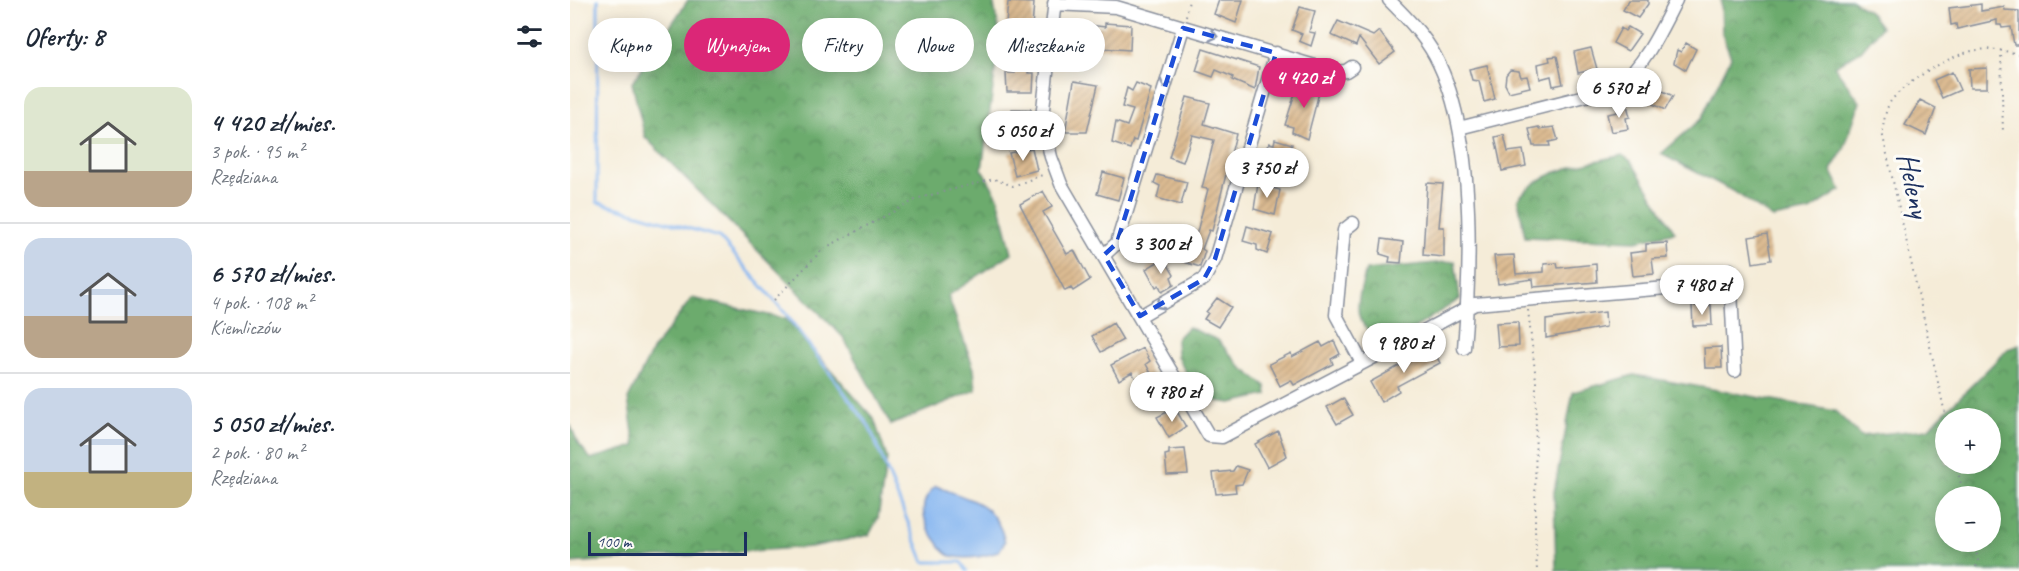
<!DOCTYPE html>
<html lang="pl">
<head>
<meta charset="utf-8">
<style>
  :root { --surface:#fff; --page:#f6f6f7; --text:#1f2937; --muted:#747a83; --line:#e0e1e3; --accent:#db2777 }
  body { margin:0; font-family:Caveat,sans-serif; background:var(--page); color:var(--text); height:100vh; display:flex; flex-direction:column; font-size:22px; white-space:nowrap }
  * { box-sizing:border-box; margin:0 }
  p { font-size:20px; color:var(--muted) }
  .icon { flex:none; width:33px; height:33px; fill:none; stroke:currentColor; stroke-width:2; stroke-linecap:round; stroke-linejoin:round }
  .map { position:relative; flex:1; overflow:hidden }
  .drawer { display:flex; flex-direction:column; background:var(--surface); width:570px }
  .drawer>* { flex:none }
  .hud { position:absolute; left:18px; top:18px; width:570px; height:54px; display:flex; gap:12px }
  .buttons { position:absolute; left:1365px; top:408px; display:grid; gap:12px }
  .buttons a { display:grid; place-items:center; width:66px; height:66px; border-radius:50%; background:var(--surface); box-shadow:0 3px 15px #0003; font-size:30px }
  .scale { position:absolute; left:18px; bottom:15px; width:159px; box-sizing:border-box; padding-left:6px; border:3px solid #1b2f5e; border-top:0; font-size:16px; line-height:21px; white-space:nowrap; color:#1b2f5e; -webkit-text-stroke:4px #fdfcf7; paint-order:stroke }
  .price { position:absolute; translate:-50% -51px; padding:0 14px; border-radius:21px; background:#fff; color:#222; font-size:20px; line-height:39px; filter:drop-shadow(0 2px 3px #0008) }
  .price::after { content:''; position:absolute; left:50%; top:36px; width:18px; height:14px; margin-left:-9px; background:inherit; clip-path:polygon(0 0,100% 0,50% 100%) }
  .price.selected { background:var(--accent); color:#fff }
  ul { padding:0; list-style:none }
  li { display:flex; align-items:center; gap:18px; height:150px; padding:0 24px }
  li+li { border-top:2px solid var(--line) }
  li span { display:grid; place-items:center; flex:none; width:168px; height:120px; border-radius:18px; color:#555 }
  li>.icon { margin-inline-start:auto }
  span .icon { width:72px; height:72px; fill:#fffc; stroke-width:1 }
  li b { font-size:26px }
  h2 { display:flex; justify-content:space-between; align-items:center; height:72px; padding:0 24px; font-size:26px }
  .pill { padding:0 21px; border-radius:27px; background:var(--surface); box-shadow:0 3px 15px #0003; font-size:21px; line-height:54px }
  .pill.selected { background:var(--accent); color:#fff }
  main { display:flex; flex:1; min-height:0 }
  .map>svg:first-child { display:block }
</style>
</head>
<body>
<main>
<section class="drawer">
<h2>Oferty: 8<svg class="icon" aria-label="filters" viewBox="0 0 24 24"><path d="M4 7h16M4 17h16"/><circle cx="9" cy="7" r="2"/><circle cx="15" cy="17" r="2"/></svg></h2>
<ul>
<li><span style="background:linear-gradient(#dfe7d0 70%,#b9a48a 0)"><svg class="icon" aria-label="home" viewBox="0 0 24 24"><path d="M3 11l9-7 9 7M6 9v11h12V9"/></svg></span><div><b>4 420 zł/mies.</b><p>3 pok. · 95 m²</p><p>Rzędziana</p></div></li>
<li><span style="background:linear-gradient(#c9d6e8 65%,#b9a48a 0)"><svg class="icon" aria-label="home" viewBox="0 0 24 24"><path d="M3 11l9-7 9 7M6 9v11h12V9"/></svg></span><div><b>6 570 zł/mies.</b><p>4 pok. · 108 m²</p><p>Kiemliczów</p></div></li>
<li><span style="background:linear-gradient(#c9d6e8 70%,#c2b280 0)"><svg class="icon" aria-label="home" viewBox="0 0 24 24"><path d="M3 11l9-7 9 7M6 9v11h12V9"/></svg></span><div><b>5 050 zł/mies.</b><p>2 pok. · 80 m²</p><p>Rzędziana</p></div></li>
</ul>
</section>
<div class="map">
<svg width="1449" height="571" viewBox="0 0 1449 571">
  <defs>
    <pattern id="forest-crowns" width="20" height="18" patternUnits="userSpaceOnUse" patternTransform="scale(1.5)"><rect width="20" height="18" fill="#6cab6d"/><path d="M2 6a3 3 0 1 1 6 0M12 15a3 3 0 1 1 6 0" fill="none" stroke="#588c5d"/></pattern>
    <pattern id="building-hatch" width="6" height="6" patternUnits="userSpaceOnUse" patternTransform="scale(1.5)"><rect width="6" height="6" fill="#dcbb92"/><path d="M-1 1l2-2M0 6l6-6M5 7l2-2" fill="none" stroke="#bca180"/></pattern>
  </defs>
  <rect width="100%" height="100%" fill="#fdfcf7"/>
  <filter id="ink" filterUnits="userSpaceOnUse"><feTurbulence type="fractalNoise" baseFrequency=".0167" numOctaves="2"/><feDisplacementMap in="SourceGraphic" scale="12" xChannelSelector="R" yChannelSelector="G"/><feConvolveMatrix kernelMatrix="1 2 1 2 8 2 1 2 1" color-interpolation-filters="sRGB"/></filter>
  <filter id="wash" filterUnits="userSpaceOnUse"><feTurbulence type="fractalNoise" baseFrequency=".008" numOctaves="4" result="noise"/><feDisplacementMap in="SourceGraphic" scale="24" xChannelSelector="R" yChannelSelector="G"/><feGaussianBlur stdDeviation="1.35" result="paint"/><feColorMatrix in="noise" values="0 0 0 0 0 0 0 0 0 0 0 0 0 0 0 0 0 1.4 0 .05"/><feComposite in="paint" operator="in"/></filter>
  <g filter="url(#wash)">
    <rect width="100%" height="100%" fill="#f5ecd8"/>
    <path fill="url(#forest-crowns)" stroke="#446d66" stroke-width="1.5" fill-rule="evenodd" d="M118 0H423L430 35 412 169 428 197 442 253 378 296 404 369 406 390 321 425 273 337 75 137 62 83Z
      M1151 0H1282L1299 11 1311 27 1291 51 1264 66 1290 102 1274 149 1261 170 1271 190 1239 211 1203 218 1163 191 1091 154 1131 119 1161 57 1152 34Z
      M1052 155 1061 161 1105 232 1067 241 955 237 948 199C972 168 1016 164 1052 155Z
      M885 261 890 299 823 342C779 327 785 309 796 270Z
      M122 298 216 319 304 419 317 458 308 518 299 535 241 547 0 563V424L8 443 21 459 65 446 58 399 83 349Z
      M618 327 648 340 671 367 696 386 697 395 661 403 632 399 607 357 606 339Z
      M1449 345V571H986L984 492 1003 392 1064 375 1265 411 1291 436 1358 429 1438 349ZM1376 418H1420V464H1376ZM1376 496H1420V542H1376Z"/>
    <path fill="#85b5f0" stroke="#5072a7" stroke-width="1.5" d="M366 486C401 501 425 501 435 542L428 552C415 556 395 560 381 556 375 554 371 548 368 543 354 525 345 503 366 486Z"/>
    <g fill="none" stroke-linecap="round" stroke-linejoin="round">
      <path stroke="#85b5f0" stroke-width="3" d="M28 0 27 202 149 237 216 314 299 426 354 562H391L397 571"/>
    </g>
    <g id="blocks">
      <path fill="url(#building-hatch)" d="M649 0H673L666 23 644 14Z
        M1059 0H1078V4L1068 18 1053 10Z
        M438 2 464 3 458 73H464L463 92H437L436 73H445L446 57 433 56Z
        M1411 4V11L1434 7 1435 10 1449 11V45H1444L1441 27 1432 28 1431 25H1427V20L1387 29 1386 24 1381 25 1379 8Z
        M730 7 745 11 739 32 745 33 741 46 729 41 732 34 722 30Z
        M768 21 803 36 809 31 825 52 809 64 789 38 786 46 761 35Z
        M502 23 535 27V23L561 25 560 50 501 46Z
        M1058 27 1070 34 1058 51 1043 43 1051 28 1055 31Z
        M1116 43 1126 49 1116 70 1104 63 1107 50 1111 52Z
        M1021 48 1027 69 1008 73 1004 52Z
        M633 49 689 67 685 90 662 80 663 77 646 70 643 77 626 71Z
        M987 56 993 84 983 86 981 76 970 79 968 64 980 61 979 57Z
        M917 65 925 99 914 102 909 81 902 80 899 69Z
        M1417 68V88H1400L1399 69Z
        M940 70 949 71 951 77 957 76 960 87 939 92 935 84 936 75Z
        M1382 72 1390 90 1372 98 1364 80Z
        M744 78 752 81 737 139 722 132 723 127 715 125 727 87 736 90Z
        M504 81 528 85 517 132H495Z
        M566 83 581 89 566 141 563 140 560 149 542 143 546 122 557 126 563 110 552 107 557 88 562 91Z
        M1087 88 1103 96 1095 110 1079 102Z
        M617 97 640 103 634 124 666 134 642 231 639 230 632 249 635 251 630 267 611 261 614 245 622 247 626 236 638 189 632 188 644 140 622 135 613 162 599 157Z
        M1350 100 1366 108 1356 135 1335 125Z
        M1057 105 1060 117 1056 118 1058 129 1041 132 1037 114 1048 112 1047 107Z
        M442 109H461V131H438V115H442Z
        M969 127V129L984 127 988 140 979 142 980 146H963L959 129Z
        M934 135 938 152 953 150 956 166 932 171 925 137Z
        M705 139 722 144 715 171 694 163 699 143 704 144Z
        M462 148 467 170 445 176 439 153Z
        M533 172 554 178 548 200 527 194Z
        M587 175 617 182 611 205 587 198 590 186 584 183Z
        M857 183 873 184 869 227H874V257L853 255Z
        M688 184 710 190 705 215 684 209Z
        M473 191 482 207 473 212 497 254 504 250 520 280 503 291 501 288 495 291 450 204Z
        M677 226 703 234 697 254 687 250V245L673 241Z
        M1197 234 1201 260 1183 263 1179 237Z
        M812 239 833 242 831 263 819 262 820 257 810 254Z
        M1097 243 1098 258 1082 259 1084 274 1063 276 1060 253 1076 251V244Z
        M944 255 946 274 974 272V264L987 263 988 268 1026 264 1027 282 964 287 963 279 928 284 924 256Z
        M594 258 604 275 601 277 604 285 592 292 589 285 586 287 576 269Z
        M647 298 661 307 648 327 634 319 638 313 636 312Z
        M1141 305 1142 325 1123 326 1122 306Z
        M1035 312 1036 327 976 338V320Z
        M948 322 949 346 928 347 926 323Z
        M543 323 553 340 531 352 522 336Z
        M764 341 770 354 761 359 763 364 724 385 721 380 710 386 699 364 721 353 722 357 750 342 753 347Z
        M1151 347 1152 368H1135L1134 348Z
        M573 348 580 361 576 364 586 383 572 390 562 372 549 380 541 365Z
        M862 348 870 363 827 386 829 391 811 402 800 382Z
        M773 398 783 415 767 424 757 407Z
        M605 408 616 427 599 438 587 417Z
        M708 431 717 456 697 467 685 444Z
        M615 449 618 474 597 475 595 455 599 454V450Z
        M666 466 678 470 672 484 665 485 666 492 646 494 643 473 663 471Z"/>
    </g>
  </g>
  <g filter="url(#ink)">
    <use href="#blocks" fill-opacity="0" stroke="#888e9b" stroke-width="1.5"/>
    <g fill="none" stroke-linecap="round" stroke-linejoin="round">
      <g stroke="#888e9b" stroke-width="15">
        <path id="minor" d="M485 0 472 118 481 157 491 184 639 436 652 437 905 304 1097 288 1161 287
          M819 0C836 17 854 35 865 56 906 132 901 264 894 348
          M484 4 546 7 765 72 776 71 782 67
          M889 128 1047 88C1075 64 1089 34 1106 0
          M783 223 774 230 766 315 792 363
          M534 255 547 243 613 28
          M1160 270 1165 371
          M570 316 634 279 645 259 706 53"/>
      </g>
      <path stroke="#888e9b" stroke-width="2" stroke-dasharray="1.5 4.5" stroke-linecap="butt" d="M616 16 619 0
        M1431 50 1433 134
        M204 300 253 249 349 198 424 179 443 186 475 174
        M958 310 966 380 965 529 967 571
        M1376 418 1312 132C1314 123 1315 109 1321 101 1335 82 1384 52 1408 50 1422 48 1435 51 1449 54
        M1386 464 1394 496
        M1404 542 1408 560 1405 571"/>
      <use href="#minor" stroke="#fff" stroke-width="12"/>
    </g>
    <defs><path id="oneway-chevron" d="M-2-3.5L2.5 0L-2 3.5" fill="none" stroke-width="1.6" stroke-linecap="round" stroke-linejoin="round" transform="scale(1.5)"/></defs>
    <g stroke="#8d97ae">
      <use href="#oneway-chevron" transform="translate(644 36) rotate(15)"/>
      <use href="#oneway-chevron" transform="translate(595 84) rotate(107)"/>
      <use href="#oneway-chevron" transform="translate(589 305) rotate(152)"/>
    </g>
  </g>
  <path fill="none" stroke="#1d4ed8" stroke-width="4.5" stroke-dasharray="12 8" stroke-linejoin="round" d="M613 28 706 53 645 259 634 279 570 316 534 255 547 243Z"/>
  <g text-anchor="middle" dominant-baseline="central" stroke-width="6" stroke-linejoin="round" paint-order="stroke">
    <g font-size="30" fill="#1b2f5e" stroke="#fdfcf7">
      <text transform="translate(1344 185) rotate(78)">Heleny</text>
    </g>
  </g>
</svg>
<div class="buttons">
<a>+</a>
<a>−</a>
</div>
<div class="scale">100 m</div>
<b class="price selected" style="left:734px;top:109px">4 420 zł</b>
<b class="price" style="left:1049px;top:119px">6 570 zł</b>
<b class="price" style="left:453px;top:162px">5 050 zł</b>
<b class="price" style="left:697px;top:199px">3 750 zł</b>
<b class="price" style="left:591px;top:275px">3 300 zł</b>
<b class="price" style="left:1132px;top:316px">7 480 zł</b>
<b class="price" style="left:834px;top:374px">9 980 zł</b>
<b class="price" style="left:602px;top:423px">4 780 zł</b>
<div class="hud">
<a class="pill">Kupno</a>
<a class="pill selected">Wynajem</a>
<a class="pill">Filtry</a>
<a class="pill">Nowe</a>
<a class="pill">Mieszkanie</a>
</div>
</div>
</main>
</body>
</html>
